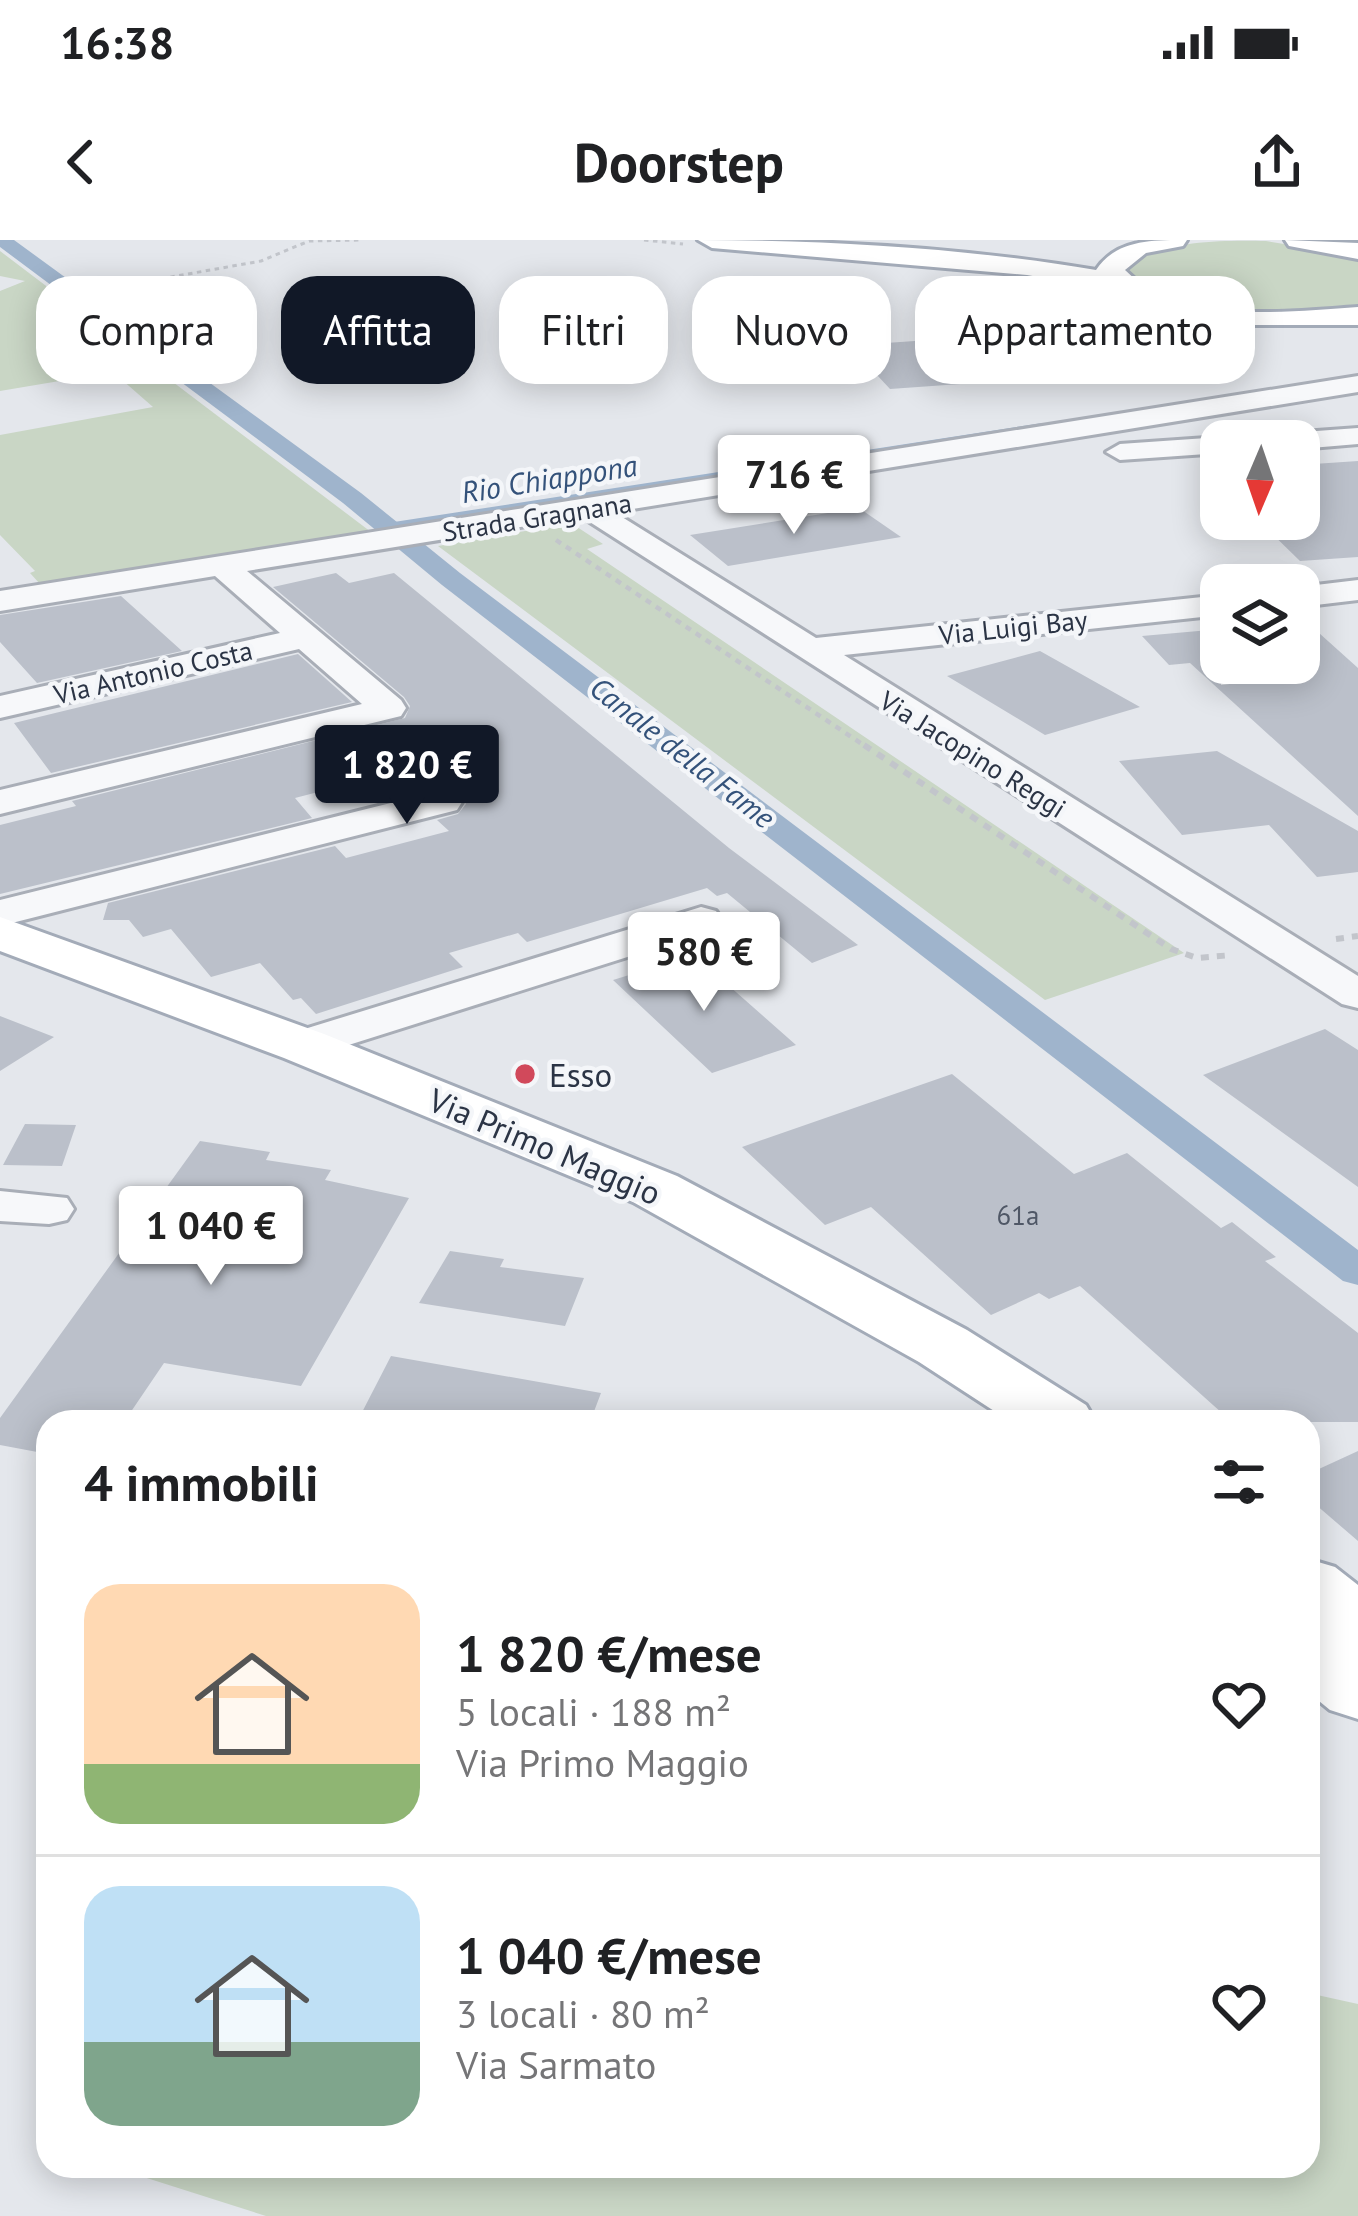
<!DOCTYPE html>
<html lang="it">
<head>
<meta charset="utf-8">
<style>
  :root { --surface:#fff; --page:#f2f2f2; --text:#202124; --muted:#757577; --line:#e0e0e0; --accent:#111827 }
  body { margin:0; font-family:"PT Sans",sans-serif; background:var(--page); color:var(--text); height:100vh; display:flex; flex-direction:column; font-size:45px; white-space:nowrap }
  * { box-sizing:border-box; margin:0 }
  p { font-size:39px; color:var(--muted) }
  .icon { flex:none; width:66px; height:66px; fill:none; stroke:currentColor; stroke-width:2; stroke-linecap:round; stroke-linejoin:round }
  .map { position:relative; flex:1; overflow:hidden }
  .sheet { position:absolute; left:36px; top:1170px; width:1284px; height:768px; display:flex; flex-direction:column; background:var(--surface); border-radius:36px; box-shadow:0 6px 30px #0003 }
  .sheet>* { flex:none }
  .top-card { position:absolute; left:36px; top:36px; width:1287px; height:108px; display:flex; gap:24px }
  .needle { width:78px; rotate:182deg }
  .tools { position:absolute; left:1200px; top:180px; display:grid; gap:24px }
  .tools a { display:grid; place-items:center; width:120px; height:120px; border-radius:24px; background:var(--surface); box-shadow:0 6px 30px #0003; font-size:60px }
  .price { position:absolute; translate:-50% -102px; padding:0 27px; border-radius:12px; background:#fff; color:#222; font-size:39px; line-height:78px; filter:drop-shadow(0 3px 6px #0008) }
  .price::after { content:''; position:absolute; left:50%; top:72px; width:36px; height:27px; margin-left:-18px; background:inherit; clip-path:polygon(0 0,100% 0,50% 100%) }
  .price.selected { background:var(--accent); color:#fff }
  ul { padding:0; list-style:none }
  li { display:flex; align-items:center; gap:36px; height:300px; padding:0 48px }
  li+li { border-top:3px solid var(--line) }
  li span { display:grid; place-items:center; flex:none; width:336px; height:240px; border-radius:36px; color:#555 }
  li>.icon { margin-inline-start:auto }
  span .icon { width:144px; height:144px; fill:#fffc; stroke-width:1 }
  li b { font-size:51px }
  h2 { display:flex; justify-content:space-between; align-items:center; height:144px; padding:0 48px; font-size:51px }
  .tag { padding:0 42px; border-radius:36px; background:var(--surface); box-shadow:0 6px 30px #0003; font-size:42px; line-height:108px }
  .tag.selected { background:var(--accent); color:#fff }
  .status { display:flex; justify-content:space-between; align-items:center; height:84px; padding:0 60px; background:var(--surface); direction:ltr }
  .status svg { height:33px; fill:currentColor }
  header { display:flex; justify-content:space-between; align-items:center; height:156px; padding:0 48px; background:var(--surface); font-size:54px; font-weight:700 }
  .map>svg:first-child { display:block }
</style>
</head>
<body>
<div class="status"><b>16:38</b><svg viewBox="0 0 49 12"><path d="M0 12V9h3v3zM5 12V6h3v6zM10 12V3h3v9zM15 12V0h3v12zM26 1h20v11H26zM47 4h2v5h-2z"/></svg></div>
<header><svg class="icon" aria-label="back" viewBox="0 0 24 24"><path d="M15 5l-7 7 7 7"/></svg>Doorstep<svg class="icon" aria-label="share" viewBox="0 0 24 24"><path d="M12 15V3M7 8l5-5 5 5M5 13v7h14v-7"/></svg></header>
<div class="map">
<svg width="1358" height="1976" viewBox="0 0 1358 1976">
  <rect width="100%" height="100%" fill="#e4e7ec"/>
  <path fill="#c9d6c5" d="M1266 1 1358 16V70C1275 79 1205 75 1130 40L1126 28C1156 0 1224 0 1266 1Z
    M0 11 371 292 40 344 30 333 35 331 0 295V195L153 167 113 132 0 151V51L25 41 0 36Z
    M571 283 603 304 587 309 1184 713 1045 760 438 306Z
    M1308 1753 1358 1764V1976H266L109 1926H1308Z"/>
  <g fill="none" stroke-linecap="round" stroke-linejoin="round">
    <path stroke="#9fb4cc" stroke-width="6" d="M809 222 1043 186"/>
    <path stroke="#9fb4cc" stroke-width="8" d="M388 287 829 219"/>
    <path fill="#9fb4cc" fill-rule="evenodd" d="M0 0H14L361 253 460 333 1358 1010V1045L1343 1041 442 345 343 263 0 7Z"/>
  </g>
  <path fill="#bbc0ca" d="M972 97 1016 140 890 149 877 135 864 136 843 106Z
    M1358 221V317L1300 321 1259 281 1299 279V225Z
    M859 268 901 297 728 326 690 295Z
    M336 333 349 343 394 333 729 608 858 705 812 723 727 653 717 656 707 648 527 702 518 693 449 713 463 727 316 774 301 758 293 760 260 723 211 737 171 689 143 697 129 680H103L108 663 335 606 346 618 449 591 437 580 458 574 466 564 458 550 442 546 409 554 387 534 295 558 312 578 0 654V585L76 566 72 561 405 478 410 466 404 457 273 347Z
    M121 356 182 411 37 443 0 402V375Z
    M1299 375 1358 428V576L1190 423 1169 425 1142 396 1221 389V445L1299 436Z
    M1040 411 1140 467 1045 495 947 436Z
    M298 414 352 462 51 533 14 483Z
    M1217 511 1358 591V632L1317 637 1269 585 1182 595 1119 521Z
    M694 715 796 805 712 833 613 740Z
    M0 776 54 797 0 831Z
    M1325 789 1358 810V947L1203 835Z
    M952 834 1074 934 1127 913 1221 988 1232 982 1276 1017 1265 1021 1358 1093V1182H1232L1080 1046 1049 1059 1039 1053 991 1075 871 967 825 985 742 907Z
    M25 884 76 885 62 926 3 925Z
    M200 901 270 912 266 920 331 930 325 940 409 958 301 1146 164 1123 124 1182H48V1214L0 1205V1178Z
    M450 1011 504 1019 500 1027 584 1038 565 1086 419 1063Z
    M391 1116 601 1153 590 1182H357Z
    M1358 1211V1301L1308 1258V1234Z"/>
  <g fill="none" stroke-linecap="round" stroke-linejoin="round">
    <g stroke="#a9aeb7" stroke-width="6">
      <path id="minor" d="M1358 136V152L614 272 816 398 1221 355V375L844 415 1358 736V768L1342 764 582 277 247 331 401 460 406 468 401 476 0 574V550L362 464 299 409 0 478V456L280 393 215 336 0 371V351Z
        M1358 188V204L1299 209V201H1275L1289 193Z
        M1221 197 1232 201H1221V213L1120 220 1106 212 1120 204Z
        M1358 340V360L1299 367V347Z
        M443 550 457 554 462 562 457 570 0 686V660Z
        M701 667 716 671 722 680 716 689 317 815 301 819 285 815 278 805 285 795Z
        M0 951 67 958 74 969 67 980 49 984 0 981Z"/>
    </g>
    <g stroke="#a3abb8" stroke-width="6">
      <path id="major" d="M698 0C831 0 965 8 1096 30 1116 0 1150 0 1187 0L1183 6 1146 13 1125 30C1179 85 1287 72 1358 67V85H1225L1144 69 1112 50 1027 35 712 8Z
        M1285 0 1358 3V19L1289 6Z
        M0 677 324 794 677 936 967 1090 1086 1165 1096 1182H1011L919 1122 633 962 284 818 0 711Z
        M1308 1319 1335 1327 1358 1345V1479L1330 1470 1308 1452Z"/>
    </g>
    <path stroke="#c2c5cb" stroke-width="3" stroke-dasharray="4.5 4.5" stroke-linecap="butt" d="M644 0 683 4
      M126 45 261 21 309 1 361 0"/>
    <path stroke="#c2c5cb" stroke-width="4.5" stroke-dasharray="6 6" stroke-linecap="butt" d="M556 300 868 508"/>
    <path stroke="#c2c5cb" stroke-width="6" stroke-dasharray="8 8" stroke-linecap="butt" d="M864 505 1171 709 1197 718 1232 715
      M1336 699 1358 696"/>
    <use href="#minor" fill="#f7f8fa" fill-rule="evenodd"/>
    <use href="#major" fill="#fff" fill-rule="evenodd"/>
  </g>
  <circle fill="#d1495b" stroke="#f4f6f9" stroke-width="4.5" cx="525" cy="834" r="12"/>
  <g text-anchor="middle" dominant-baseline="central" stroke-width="9" stroke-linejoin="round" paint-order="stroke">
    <g font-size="27" fill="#2b3445" stroke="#f4f6f9">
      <text transform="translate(537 277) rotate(-9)">Strada Gragnana</text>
      <text transform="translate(1013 387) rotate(-6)">Via Luigi Bay</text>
      <text transform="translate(153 432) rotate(-13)">Via Antonio Costa</text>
      <text transform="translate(973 514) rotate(32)">Via Jacopino Reggi</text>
    </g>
    <g font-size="27" fill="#4f5766">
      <text x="1018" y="975">61a</text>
    </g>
    <g font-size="30" font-style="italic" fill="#34527a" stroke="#f4f6f9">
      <text transform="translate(549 238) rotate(-9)">Rio Chiappona</text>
      <text transform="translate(683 512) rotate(38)">Canale della Fame</text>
    </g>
    <g font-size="33" fill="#2b3445" stroke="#f4f6f9" text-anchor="start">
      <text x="549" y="834">Esso</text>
    </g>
    <g font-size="33" fill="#2b3445" stroke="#f4f6f9">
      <text transform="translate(545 906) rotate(23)">Via Primo Maggio</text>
    </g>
  </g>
</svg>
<div class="tools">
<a><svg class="needle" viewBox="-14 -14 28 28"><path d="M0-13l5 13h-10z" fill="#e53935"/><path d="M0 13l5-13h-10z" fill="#757577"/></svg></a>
<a><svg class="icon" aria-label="layers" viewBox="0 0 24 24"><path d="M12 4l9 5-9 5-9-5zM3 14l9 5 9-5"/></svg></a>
</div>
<b class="price" style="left:794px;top:297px">716 €</b>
<b class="price selected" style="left:407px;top:587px">1 820 €</b>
<b class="price" style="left:704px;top:774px">580 €</b>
<b class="price" style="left:211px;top:1048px">1 040 €</b>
<div class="top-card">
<a class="tag">Compra</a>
<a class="tag selected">Affitta</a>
<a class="tag">Filtri</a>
<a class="tag">Nuovo</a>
<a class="tag">Appartamento</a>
</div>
<section class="sheet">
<h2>4 immobili<svg class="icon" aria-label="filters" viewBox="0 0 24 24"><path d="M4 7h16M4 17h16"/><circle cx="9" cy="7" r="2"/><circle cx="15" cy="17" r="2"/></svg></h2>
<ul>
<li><span style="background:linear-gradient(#ffd9b3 75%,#8fb573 0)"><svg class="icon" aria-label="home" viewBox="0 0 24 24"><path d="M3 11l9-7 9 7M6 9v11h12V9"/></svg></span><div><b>1 820 €/mese</b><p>5 locali · 188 m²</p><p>Via Primo Maggio</p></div><svg class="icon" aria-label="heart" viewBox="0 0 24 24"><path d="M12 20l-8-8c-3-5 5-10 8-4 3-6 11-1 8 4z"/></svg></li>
<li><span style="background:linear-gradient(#bfe0f5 65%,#7fa58c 0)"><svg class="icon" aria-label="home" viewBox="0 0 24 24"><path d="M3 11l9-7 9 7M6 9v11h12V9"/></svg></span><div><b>1 040 €/mese</b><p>3 locali · 80 m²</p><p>Via Sarmato</p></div><svg class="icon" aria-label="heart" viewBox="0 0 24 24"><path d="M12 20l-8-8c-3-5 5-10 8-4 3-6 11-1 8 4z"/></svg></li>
</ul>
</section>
</div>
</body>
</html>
